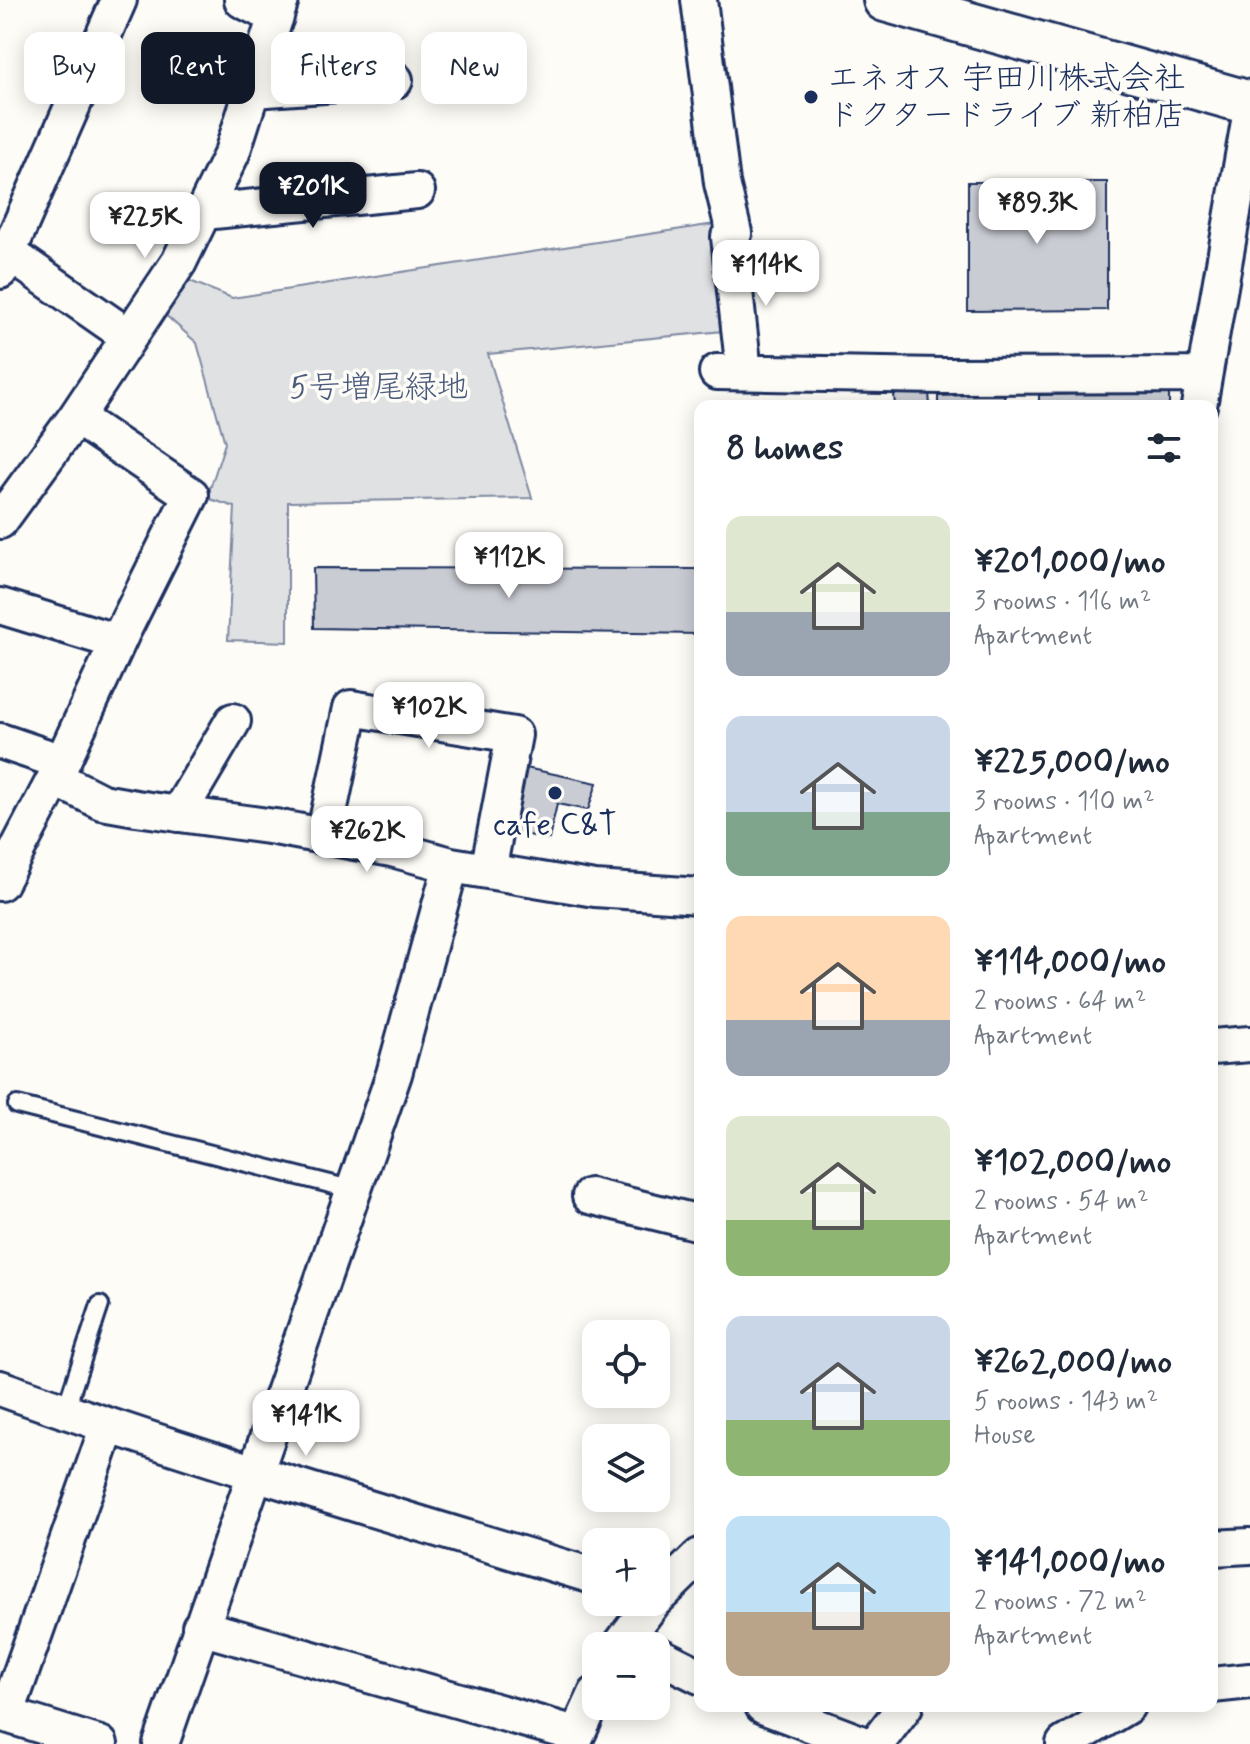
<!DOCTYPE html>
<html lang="en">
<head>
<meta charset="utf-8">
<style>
  :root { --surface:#fff; --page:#f6f6f7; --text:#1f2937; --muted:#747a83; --accent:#111827 }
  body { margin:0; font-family:Mynerve,"Klee One",sans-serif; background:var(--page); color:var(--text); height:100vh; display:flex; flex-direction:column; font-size:30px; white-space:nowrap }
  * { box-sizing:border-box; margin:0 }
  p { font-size:26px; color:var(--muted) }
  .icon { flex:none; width:44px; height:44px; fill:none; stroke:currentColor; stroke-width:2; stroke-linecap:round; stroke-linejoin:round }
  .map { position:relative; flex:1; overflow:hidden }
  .details { position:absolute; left:694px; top:400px; width:524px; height:1312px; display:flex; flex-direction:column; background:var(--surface); border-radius:16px; box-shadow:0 4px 20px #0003 }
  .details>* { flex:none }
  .banner { position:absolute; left:24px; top:32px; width:550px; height:72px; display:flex; gap:16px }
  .controls { position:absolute; left:582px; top:1320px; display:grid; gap:16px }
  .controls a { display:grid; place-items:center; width:88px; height:88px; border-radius:16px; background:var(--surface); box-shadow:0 4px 20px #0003; font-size:40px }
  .price { position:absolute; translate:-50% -68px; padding:0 18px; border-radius:16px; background:#fff; color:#222; font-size:26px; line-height:52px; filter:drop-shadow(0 2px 4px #0008) }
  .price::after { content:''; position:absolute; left:50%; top:48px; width:24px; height:18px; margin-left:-12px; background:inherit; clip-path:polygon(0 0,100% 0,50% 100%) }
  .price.on { background:var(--accent); color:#fff }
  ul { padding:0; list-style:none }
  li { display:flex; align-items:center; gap:24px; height:200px; padding:0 32px }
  li span { display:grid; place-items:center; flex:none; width:224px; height:160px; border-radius:16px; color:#555 }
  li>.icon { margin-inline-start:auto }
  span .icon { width:96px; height:96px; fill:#fffc; stroke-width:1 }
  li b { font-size:34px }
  h2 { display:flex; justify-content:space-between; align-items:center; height:96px; padding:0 32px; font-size:34px }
  .chip { padding:0 28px; border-radius:16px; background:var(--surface); box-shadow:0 4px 20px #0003; font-size:28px; line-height:72px }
  .chip.on { background:var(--accent); color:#fff }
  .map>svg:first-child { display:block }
</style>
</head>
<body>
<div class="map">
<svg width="1250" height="1744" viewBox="0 0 1250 1744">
  <rect width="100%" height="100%" fill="#fdfcf7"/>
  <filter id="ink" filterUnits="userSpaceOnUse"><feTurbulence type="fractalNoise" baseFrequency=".0125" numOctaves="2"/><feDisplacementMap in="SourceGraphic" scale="16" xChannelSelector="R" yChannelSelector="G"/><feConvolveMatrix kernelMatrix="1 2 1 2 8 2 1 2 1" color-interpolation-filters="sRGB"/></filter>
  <g filter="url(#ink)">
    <path fill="#e0e1e3" stroke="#7e88a0" stroke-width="2" d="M715 224 723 331 488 354 532 498 288 502V642L228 640 235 507 207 498 225 443 197 343 161 311 185 279 232 298Z"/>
    <path fill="#c9ccd3" stroke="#1b2f5e" stroke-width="2" d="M968 182H1107V310L968 311Z
      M929 392 930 406H895L894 394Z
      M1169 392V406H1039V395Z
      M1004 394 1005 406H938V396Z
      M313 568 700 569V634L314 628Z
      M521 767 597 783 588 810 557 804 549 839 508 831Z"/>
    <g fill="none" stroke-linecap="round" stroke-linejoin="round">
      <g stroke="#1b2f5e" stroke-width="22">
        <path id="service" d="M17 1105 354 1190
          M65 1411 100 1305"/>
      </g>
      <g stroke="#1b2f5e" stroke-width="40">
        <path id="minor" d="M242 0 276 17
          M699 0 722 183 734 233 729 237 744 372
          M253 90 395 80
          M204 212 417 191
          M0 247 128 336
          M0 271 119 0
          M717 372 942 376 1203 375
          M1199 406 1250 116
          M0 521 76 417 179 262 232 153 281 0
          M0 606 118 642
          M0 741 62 762
          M55 778 102 802 136 808 275 827 392 849 451 865 595 889 700 896
          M178 814 233 721
          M324 836 351 708 514 735 488 871
          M0 883 55 778 122 633 191 495 76 417
          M1212 1047 1250 1044
          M590 1196 700 1223
          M0 1388C196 1458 396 1516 596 1577
          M1212 1548 1250 1546
          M656 1599 700 1556
          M200 1627 576 1734
          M620 1646 653 1602
          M656 1654 700 1676
          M1212 1685 1250 1681
          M763 1706 863 1744
          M0 1713 100 1744
          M6 1715 108 1426
          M161 1744 394 1074 451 865
          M573 1744 596 1694
          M876 1744 905 1706
          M1064 1744 1127 1706"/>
      </g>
      <g stroke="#1b2f5e" stroke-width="48">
        <path id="tertiary" d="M885 0 1250 103"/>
      </g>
      <use href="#service" stroke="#fdfcf7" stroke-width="16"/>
      <use href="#minor" stroke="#fdfcf7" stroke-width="34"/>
      <use href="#tertiary" stroke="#fdfcf7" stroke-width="42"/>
    </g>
  </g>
  <g fill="#1b2f5e" stroke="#fdfcf7" stroke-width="3">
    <circle cx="811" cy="97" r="8"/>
    <circle cx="555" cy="793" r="8"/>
  </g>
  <g text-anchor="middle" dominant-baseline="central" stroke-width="7" stroke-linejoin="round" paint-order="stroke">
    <g font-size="32" fill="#1b2f5e" stroke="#fdfcf7" text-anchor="start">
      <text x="827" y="79">エネオス 宇田川株式会社<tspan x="827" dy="37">ドクタードライブ 新柏店</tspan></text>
      <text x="555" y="825" text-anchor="middle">cafe C&amp;T</text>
    </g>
    <g font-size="32" fill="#4c5c7f" stroke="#fdfcf7">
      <text x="379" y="388">5号増尾緑地</text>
    </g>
  </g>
</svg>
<div class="controls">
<a><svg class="icon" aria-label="locate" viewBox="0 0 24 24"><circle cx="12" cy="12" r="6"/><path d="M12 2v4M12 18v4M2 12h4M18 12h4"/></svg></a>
<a><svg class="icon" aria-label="layers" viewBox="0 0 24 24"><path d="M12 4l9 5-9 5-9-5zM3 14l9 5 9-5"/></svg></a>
<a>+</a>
<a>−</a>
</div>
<b class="price on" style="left:313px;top:230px">¥201K</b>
<b class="price" style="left:1037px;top:246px">¥89.3K</b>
<b class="price" style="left:145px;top:260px">¥225K</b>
<b class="price" style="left:766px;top:308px">¥114K</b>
<b class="price" style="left:509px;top:600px">¥112K</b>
<b class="price" style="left:429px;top:750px">¥102K</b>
<b class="price" style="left:367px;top:874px">¥262K</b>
<b class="price" style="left:306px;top:1458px">¥141K</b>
<div class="banner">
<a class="chip">Buy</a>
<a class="chip on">Rent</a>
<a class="chip">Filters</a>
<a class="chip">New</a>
</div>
<section class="details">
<h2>8 homes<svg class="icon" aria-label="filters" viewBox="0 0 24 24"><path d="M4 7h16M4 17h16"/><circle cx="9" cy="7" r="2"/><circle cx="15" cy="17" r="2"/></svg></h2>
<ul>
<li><span style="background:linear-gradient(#dfe7d0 60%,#9aa5b1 0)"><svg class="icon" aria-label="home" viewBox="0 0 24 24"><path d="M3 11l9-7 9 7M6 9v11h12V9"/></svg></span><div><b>¥201,000/mo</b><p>3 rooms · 116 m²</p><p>Apartment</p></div></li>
<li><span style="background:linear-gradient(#c9d6e8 60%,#7fa58c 0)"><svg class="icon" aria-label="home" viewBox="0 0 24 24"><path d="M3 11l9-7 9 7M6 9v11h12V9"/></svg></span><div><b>¥225,000/mo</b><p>3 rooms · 110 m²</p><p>Apartment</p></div></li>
<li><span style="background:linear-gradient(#ffd9b3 65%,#9aa5b1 0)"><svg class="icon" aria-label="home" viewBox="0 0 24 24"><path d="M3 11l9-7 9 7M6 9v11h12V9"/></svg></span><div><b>¥114,000/mo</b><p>2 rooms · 64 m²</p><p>Apartment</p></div></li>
<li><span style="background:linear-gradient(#dfe7d0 65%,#8fb573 0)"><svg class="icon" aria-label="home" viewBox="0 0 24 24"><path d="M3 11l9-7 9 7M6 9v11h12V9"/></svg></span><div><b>¥102,000/mo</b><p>2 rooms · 54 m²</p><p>Apartment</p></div></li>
<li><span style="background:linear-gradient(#c9d6e8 65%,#8fb573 0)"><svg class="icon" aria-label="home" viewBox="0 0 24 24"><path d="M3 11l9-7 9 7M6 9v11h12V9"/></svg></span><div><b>¥262,000/mo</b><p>5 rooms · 143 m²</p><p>House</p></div></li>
<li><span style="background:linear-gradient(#bfe0f5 60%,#b9a48a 0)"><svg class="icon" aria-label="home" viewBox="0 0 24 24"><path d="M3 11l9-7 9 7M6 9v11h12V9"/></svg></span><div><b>¥141,000/mo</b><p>2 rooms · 72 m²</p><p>Apartment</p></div></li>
</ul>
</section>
</div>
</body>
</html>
